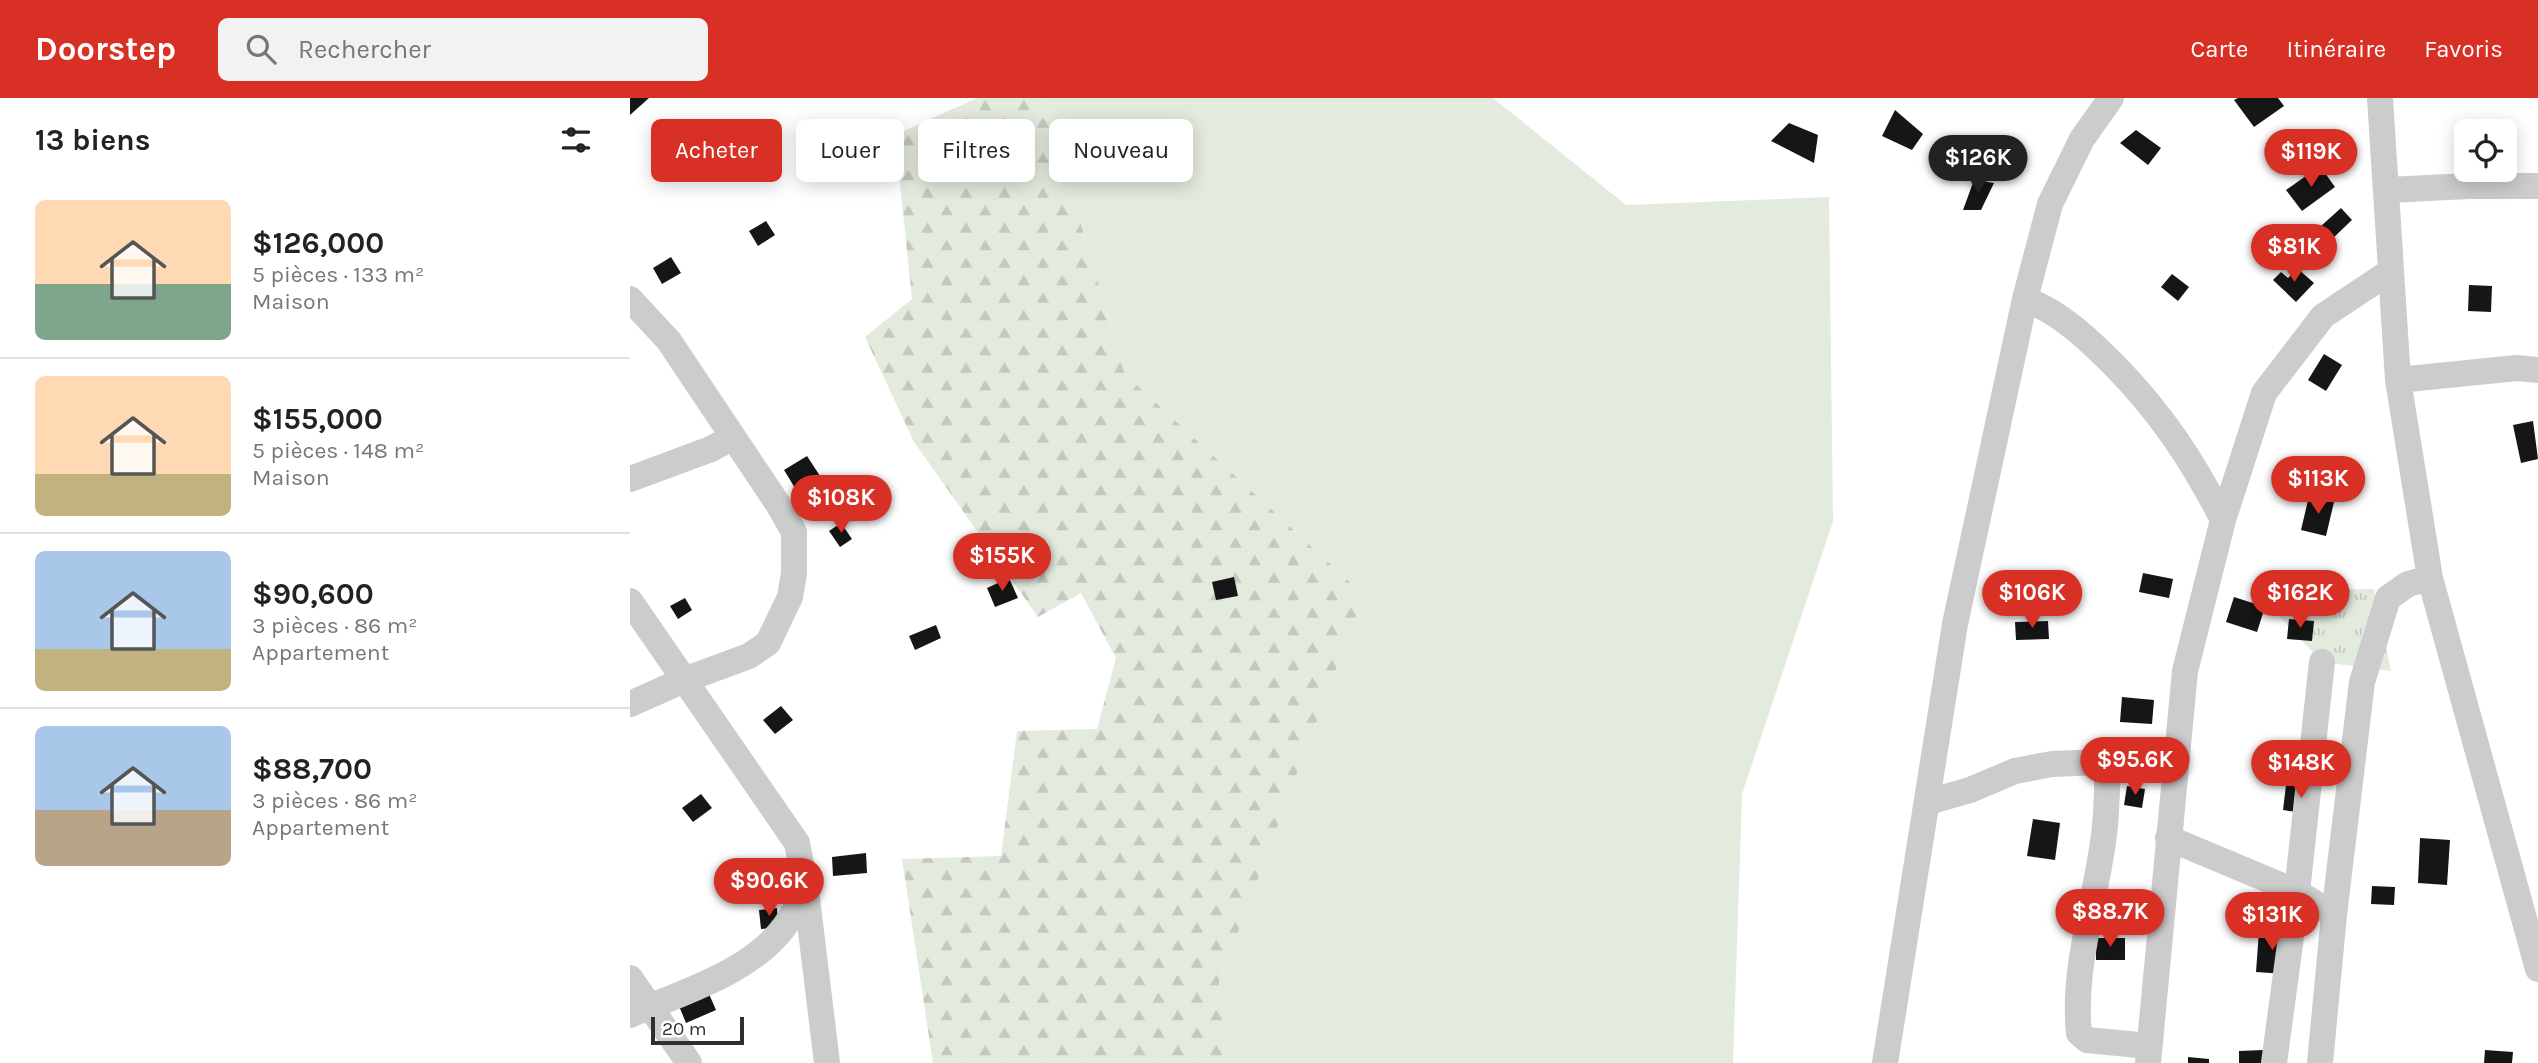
<!DOCTYPE html>
<html lang="fr">
<head>
<meta charset="utf-8">
<style>
  :root { --surface:#fff; --page:#f2f2f2; --text:#222; --muted:#767676; --line:#e0e0e0; --accent:#d93025 }
  body { margin:0; font-family:Karla,sans-serif; background:var(--page); color:var(--text); height:100vh; display:flex; flex-direction:column; font-size:26px; white-space:nowrap }
  * { box-sizing:border-box; margin:0 }
  p { font-size:23px; color:var(--muted) }
  .icon { flex:none; width:38px; height:38px; fill:none; stroke:currentColor; stroke-width:2; stroke-linecap:round; stroke-linejoin:round }
  .map { position:relative; flex:1; overflow:hidden }
  .panel { display:flex; flex-direction:column; background:var(--surface); width:630px }
  .panel>* { flex:none }
  .top-card { position:absolute; left:21px; top:21px; width:665px; height:63px; display:flex; gap:14px }
  .controls { position:absolute; left:1824px; top:21px; display:grid; gap:14px }
  .controls a { display:grid; place-items:center; width:63px; height:63px; border-radius:10px; background:var(--surface); box-shadow:0 4px 18px #0003; font-size:35px }
  .scale { position:absolute; left:21px; bottom:18px; width:93px; box-sizing:border-box; padding-left:7px; border:4px solid #2f2f2f; border-top:0; font-size:19px; line-height:24px; white-space:nowrap; color:#2f2f2f; -webkit-text-stroke:5px #fff; paint-order:stroke }
  .price { position:absolute; translate:-50% -60px; padding:0 16px; border-radius:24px; background:var(--accent); color:#fff; font-size:23px; line-height:46px; filter:drop-shadow(0 2px 4px #0008) }
  .price::after { content:''; position:absolute; left:50%; top:42px; width:21px; height:16px; margin-left:-10px; background:inherit; clip-path:polygon(0 0,100% 0,50% 100%) }
  .price.on { background:#222; color:#fff }
  ul { padding:0; list-style:none }
  li { display:flex; align-items:center; gap:21px; height:175px; padding:0 35px }
  li+li { border-top:2px solid var(--line) }
  li span { display:grid; place-items:center; flex:none; width:196px; height:140px; border-radius:10px; color:#555 }
  li>.icon { margin-inline-start:auto }
  span .icon { width:84px; height:84px; fill:#fffc; stroke-width:1 }
  li b { font-size:30px }
  h2 { display:flex; justify-content:space-between; align-items:center; height:84px; padding:0 35px; font-size:30px }
  .tag { padding:0 24px; border-radius:10px; background:var(--surface); box-shadow:0 4px 18px #0003; font-size:24px; line-height:63px }
  .tag.on { background:var(--accent); color:#fff }
  header { display:flex; align-items:center; gap:42px; box-sizing:border-box; height:98px; padding:0 35px; background:var(--accent); color:#fff }
  header strong { font-size:33px }
  nav { display:flex; gap:38px; margin-inline-start:auto; font-size:24px }
  .search { width:490px; height:63px; background:var(--page); display:flex; align-items:center; gap:18px; box-sizing:border-box; padding:0 24px; border-radius:10px; color:var(--muted); font-size:26px }
  main { display:flex; flex:1; min-height:0 }
  .map>svg:first-child { display:block }
</style>
</head>
<body>
<header>
<strong>Doorstep</strong>
<div class="search"><svg class="icon" aria-label="search" viewBox="0 0 24 24"><circle cx="10" cy="10" r="6"/><path d="M15 15l6 6"/></svg>Rechercher</div>
<nav><a>Carte</a><a>Itinéraire</a><a>Favoris</a></nav>
</header>
<main>
<section class="panel">
<h2>13 biens<svg class="icon" aria-label="filters" viewBox="0 0 24 24"><path d="M4 7h16M4 17h16"/><circle cx="9" cy="7" r="2"/><circle cx="15" cy="17" r="2"/></svg></h2>
<ul>
<li><span style="background:linear-gradient(#ffd9b3 60%,#7fa58c 0)"><svg class="icon" aria-label="home" viewBox="0 0 24 24"><path d="M3 11l9-7 9 7M6 9v11h12V9"/></svg></span><div><b>$126,000</b><p>5 pièces · 133 m²</p><p>Maison</p></div></li>
<li><span style="background:linear-gradient(#ffd9b3 70%,#c2b280 0)"><svg class="icon" aria-label="home" viewBox="0 0 24 24"><path d="M3 11l9-7 9 7M6 9v11h12V9"/></svg></span><div><b>$155,000</b><p>5 pièces · 148 m²</p><p>Maison</p></div></li>
<li><span style="background:linear-gradient(#a9c7e8 70%,#c2b280 0)"><svg class="icon" aria-label="home" viewBox="0 0 24 24"><path d="M3 11l9-7 9 7M6 9v11h12V9"/></svg></span><div><b>$90,600</b><p>3 pièces · 86 m²</p><p>Appartement</p></div></li>
<li><span style="background:linear-gradient(#a9c7e8 60%,#b9a48a 0)"><svg class="icon" aria-label="home" viewBox="0 0 24 24"><path d="M3 11l9-7 9 7M6 9v11h12V9"/></svg></span><div><b>$88,700</b><p>3 pièces · 86 m²</p><p>Appartement</p></div></li>
</ul>
</section>
<div class="map">
<svg width="1908" height="965" viewBox="0 0 1908 965">
  <defs>
    <pattern id="grass-tufts" width="24" height="20" patternUnits="userSpaceOnUse" patternTransform="scale(1.75)"><rect width="24" height="20" fill="#e3eade"/><path d="M3 7l-1-3M5 7V3M7 7l1-3M15 17l-1-3M17 17v-4M19 17l1-3" fill="none" stroke="#c3c9bf"/></pattern>
    <pattern id="forest-firs" width="22" height="20" patternUnits="userSpaceOnUse" patternTransform="scale(1.75)"><rect width="22" height="20" fill="#e3eade"/><path d="M5 1l3.5 6h-7zM16 11l3.5 6h-7z" fill="#c3c9bf"/></pattern>
  </defs>
  <rect width="100%" height="100%" fill="#fff"/>
  <path fill="url(#grass-tufts)" d="M1744 491 1761 573 1692 564 1624 492Z"/>
  <path fill="url(#forest-firs)" d="M347 0H414L495 276 734 497 589 885 604 965H303L272 761 371 758 387 633 467 631 486 560 451 495 408 519 284 344 235 239 282 201 265 37Z"/>
  <path fill="#e3eade" d="M414 0H863L996 107 1199 99 1203 423 1112 696 1103 965H604L589 885 734 497 495 276Z"/>
  <path fill="#161616" d="M0 0H19L0 17Z
    M1608 0H1648L1654 8 1624 29 1604 2Z
    M1265 12 1293 36 1282 52 1252 38Z
    M1159 25 1188 37 1184 65 1141 43Z
    M1506 32 1531 50 1518 67 1490 45Z
    M1690 68 1705 89 1672 113 1656 92Z
    M1344 82 1364 85 1351 112H1333Z
    M1711 110 1722 122 1702 141 1691 128Z
    M136 123 145 137 128 148 119 133Z
    M41 159 51 175 32 186 23 170Z
    M1668 171 1684 185 1666 204 1643 182 1651 174 1658 180Z
    M1542 176 1559 189 1548 203 1531 189Z
    M1839 187 1862 188 1861 214 1838 213Z
    M1694 256 1712 267 1696 293 1678 282Z
    M1903 323 1908 361 1891 365 1883 327Z
    M177 358 192 381 168 395 154 372Z
    M1679 398 1704 404 1696 438 1671 432Z
    M211 425 222 441 210 449 199 433Z
    M1513 475 1543 481 1539 500 1509 494Z
    M604 479 608 498 586 502 582 484Z
    M379 480 388 500 365 509 357 490Z
    M1604 499 1635 509 1627 534 1596 524Z
    M55 500 62 512 48 521 40 508Z
    M1659 521 1684 523 1682 543 1657 541Z
    M1418 523 1419 541 1386 542 1385 524Z
    M306 527 311 540 285 552 279 538Z
    M1492 599 1524 602 1522 626 1490 624Z
    M151 608 163 622 145 636 133 622Z
    M1656 687 1690 691 1686 717 1653 712Z
    M1497 688 1515 691 1512 710 1494 707Z
    M71 696 82 710 63 724 52 710Z
    M1403 721 1430 725 1425 762 1397 758Z
    M1790 740 1820 742 1817 787 1788 785Z
    M236 755 237 775 203 778 202 759Z
    M1742 788 1765 789 1764 807 1741 806Z
    M147 810 148 829 131 831 129 812Z
    M1629 833 1658 835 1655 876 1626 874Z
    M1466 840H1495V862H1466Z
    M79 896 86 912 56 925 49 908Z
    M1633 952V965H1609V953Z
    M1855 952 1883 954 1882 965H1854Z
    M1558 959 1579 961V965H1558Z"/>
  <g fill="none" stroke-linecap="round" stroke-linejoin="round">
    <path stroke="#ccc" stroke-width="26" d="M1750 0 1768 282 1800 480 1908 871
      M1757 92 1839 88H1908
      M0 201 39 243 148 406 164 434V475L160 499 138 545 119 558 54 582 0 606
      M1395 201C1431 215 1457 240 1485 268 1531 315 1563 363 1593 422
      M1768 282 1887 270 1908 272
      M0 381 81 351 103 339
      M0 503 167 745 176 792 197 965
      M1478 662C1477 687 1477 713 1474 737 1466 801 1442 872 1449 935L1457 942 1519 948
      M1298 704 1340 692 1385 673 1422 666 1545 661
      M1538 740 1667 794 1704 817
      M0 880 59 965
      M0 917C50 895 120 875 154 829 162 818 169 804 176 792
      M1255 965 1325 526 1395 201 1420 106 1452 41 1481 0
      M1518 965 1555 573 1593 422 1634 295 1693 218 1761 173
      M1644 965 1667 794 1692 564
      M1690 965 1704 817 1732 584 1758 500 1778 486 1800 480"/>
  </g>
</svg>
<div class="controls">
<a><svg class="icon" aria-label="locate" viewBox="0 0 24 24"><circle cx="12" cy="12" r="6"/><path d="M12 2v4M12 18v4M2 12h4M18 12h4"/></svg></a>
</div>
<div class="scale">20 m</div>
<b class="price" style="left:1681px;top:91px">$119K</b>
<b class="price on" style="left:1348px;top:97px">$126K</b>
<b class="price" style="left:1664px;top:186px">$81K</b>
<b class="price" style="left:1688px;top:418px">$113K</b>
<b class="price" style="left:211px;top:437px">$108K</b>
<b class="price" style="left:372px;top:495px">$155K</b>
<b class="price" style="left:1402px;top:532px">$106K</b>
<b class="price" style="left:1670px;top:532px">$162K</b>
<b class="price" style="left:1505px;top:699px">$95.6K</b>
<b class="price" style="left:1671px;top:702px">$148K</b>
<b class="price" style="left:139px;top:820px">$90.6K</b>
<b class="price" style="left:1480px;top:851px">$88.7K</b>
<b class="price" style="left:1642px;top:854px">$131K</b>
<div class="top-card">
<a class="tag on">Acheter</a>
<a class="tag">Louer</a>
<a class="tag">Filtres</a>
<a class="tag">Nouveau</a>
</div>
</div>
</main>
</body>
</html>
